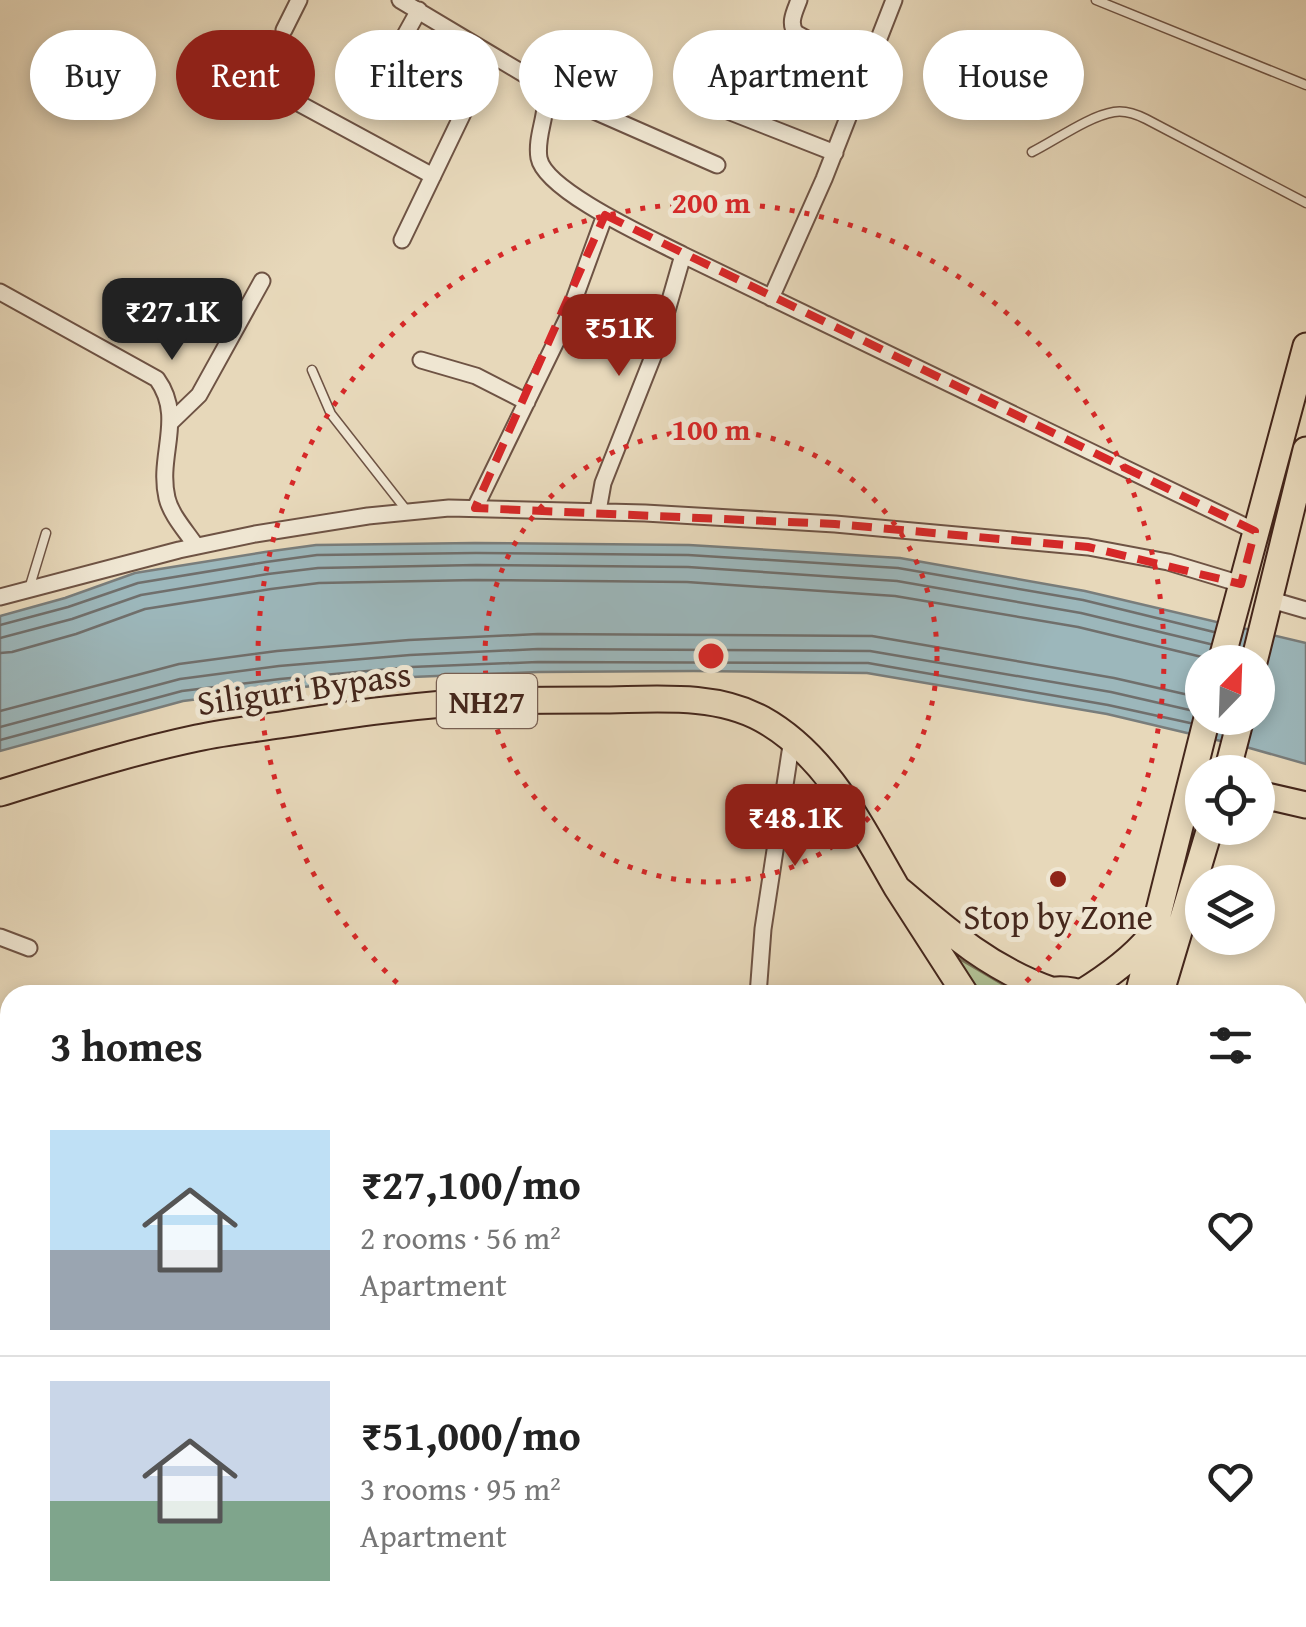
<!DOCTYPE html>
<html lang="en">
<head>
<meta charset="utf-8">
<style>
  :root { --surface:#fff; --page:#f6f6f6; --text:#222; --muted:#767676; --line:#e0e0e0; --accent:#8f2418 }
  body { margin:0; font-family:"Gentium Book Plus",serif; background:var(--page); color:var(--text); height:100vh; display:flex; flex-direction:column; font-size:38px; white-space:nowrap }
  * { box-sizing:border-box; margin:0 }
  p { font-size:32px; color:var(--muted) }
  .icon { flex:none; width:55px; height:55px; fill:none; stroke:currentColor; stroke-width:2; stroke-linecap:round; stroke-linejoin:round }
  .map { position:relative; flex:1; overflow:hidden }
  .sheet { position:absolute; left:0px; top:985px; width:1308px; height:642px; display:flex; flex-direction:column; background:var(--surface); border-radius:30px 30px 0 0; box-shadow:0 5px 15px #0003 }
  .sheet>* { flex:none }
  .guide { position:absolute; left:30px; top:30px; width:1248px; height:90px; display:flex; gap:20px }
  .needle { width:65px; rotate:23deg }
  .controls { position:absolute; left:1185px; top:645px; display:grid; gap:20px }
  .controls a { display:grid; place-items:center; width:90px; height:90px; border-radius:50%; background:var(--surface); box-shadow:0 5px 15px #0003; font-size:50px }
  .price { position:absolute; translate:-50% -85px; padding:0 22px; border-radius:20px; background:var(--accent); color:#fff; font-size:32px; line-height:65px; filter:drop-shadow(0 2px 5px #0008) }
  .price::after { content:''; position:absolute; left:50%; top:60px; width:30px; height:22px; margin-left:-15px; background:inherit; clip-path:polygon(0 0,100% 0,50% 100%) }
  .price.selected { background:#222; color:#fff }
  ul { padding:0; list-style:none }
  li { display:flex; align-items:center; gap:30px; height:250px; padding:0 50px }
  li+li { border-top:2px solid var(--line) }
  li span { display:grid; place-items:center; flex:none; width:280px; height:200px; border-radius:0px; color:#555 }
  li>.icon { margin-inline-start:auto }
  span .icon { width:120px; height:120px; fill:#fffc; stroke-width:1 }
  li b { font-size:42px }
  h2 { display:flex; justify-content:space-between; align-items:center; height:120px; padding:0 50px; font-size:42px }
  .tag { padding:0 35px; border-radius:45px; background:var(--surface); box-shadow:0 5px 15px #0003; font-size:35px; line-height:90px }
  .tag.selected { background:var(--accent); color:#fff }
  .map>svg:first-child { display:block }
</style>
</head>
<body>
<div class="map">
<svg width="1306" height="1627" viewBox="0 0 1306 1627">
  <rect width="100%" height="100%" fill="#e7d8ba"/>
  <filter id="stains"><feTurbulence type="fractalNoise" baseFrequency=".002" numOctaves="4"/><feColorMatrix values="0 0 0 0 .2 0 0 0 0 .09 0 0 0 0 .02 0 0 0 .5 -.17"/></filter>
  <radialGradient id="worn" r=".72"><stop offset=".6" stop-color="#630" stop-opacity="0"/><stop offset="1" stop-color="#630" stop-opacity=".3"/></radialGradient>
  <path fill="#b1bf93" stroke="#7b7358" stroke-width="2.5" d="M958 958 1012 990 1006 995H978Z"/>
  <path fill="#9cb7bb" stroke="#797d7b" stroke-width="2.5" fill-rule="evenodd" d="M475 543 689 545 900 558 1085 591 1306 643V764L1246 747 1107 714 867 673 694 671 538 672 412 677 281 689 183 701 0 751V616L65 598 135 573 265 552 316 545ZM1202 662H1258V718H1202Z"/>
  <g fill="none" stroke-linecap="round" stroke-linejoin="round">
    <path stroke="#706f6c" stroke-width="2.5" d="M0 625 68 607 138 583 266 562 317 555 476 553 688 555 898 568 1083 600 1214 632
      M0 638 72 619 141 595 268 574 318 568 476 565 688 567 897 581 1081 613 1210 644
      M0 653 12 652 76 634 145 609 271 589 319 583 476 580 687 582 895 596 1078 627 1206 658
      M0 711 179 664 277 651 409 640 538 634 872 636 1114 678 1202 698
      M0 727 180 679 279 666 410 655 538 649 870 651 1111 692 1194 711
      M0 740 182 691 280 679 411 667 538 662 868 663 1108 705 1190 723"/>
    <g stroke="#6e5344" stroke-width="11">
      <path id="service" d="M1096 0 1306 85
        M1032 152C1056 140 1089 116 1114 112 1125 110 1136 114 1146 119L1306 203
        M312 370 331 414 407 511
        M29 589 46 533"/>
    </g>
    <g stroke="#6e5344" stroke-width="19">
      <path id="minor" d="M400 0 524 74 544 89C550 112 535 135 539 158 545 191 652 239 683 255L1255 531
        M799 0C795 11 788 23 796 33L866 71
        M284 30 299 0
        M765 62 856 98
        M544 89 717 165
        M276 91 433 176
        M370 98 419 10
        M705 102 835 153
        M402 240 491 55
        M0 292 157 379C185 418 157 455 167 498 171 515 186 531 196 546
        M771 298 824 179 894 0
        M421 360 476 376 527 402
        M170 423 199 395 262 281
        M475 508 567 319 605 215
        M598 511 603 483 656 349 683 255
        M0 597 179 550 255 534 368 516 449 508 645 513 835 524 1088 547 1168 562 1241 584
        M1268 599 1306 610
        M0 937 29 948
        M758 995 763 929 792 739
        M0 1051 10 1057
        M1298 1072 1306 1076
        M1298 1199 1306 1204
        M1298 1486 1306 1490
        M1107 1618 1125 1627
        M278 1627 283 1618
        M1234 1627 1236 1625"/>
    </g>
    <g stroke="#45271c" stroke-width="29">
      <path id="primary" d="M1221 662 1306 346
        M1254 662 1306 450
        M1227 772 1241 718
        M1258 794 1306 805
        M1081 993C1107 977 1131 960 1150 937
        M1138 995 1207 718
        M1160 995 1210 828"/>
    </g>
    <g stroke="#45271c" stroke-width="29">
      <path id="trunk" d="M0 793C65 773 131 752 197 738 225 732 253 729 280 725 350 714 420 704 491 701 527 700 562 700 597 700 651 700 713 692 762 719 827 755 861 826 897 888
        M966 995 897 888C945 929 990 969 1051 990
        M1035 995C1052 988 1068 988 1086 995
        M965 1627 967 1618
        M988 1627 991 1618"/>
    </g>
    <path stroke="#45271c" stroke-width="2.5" stroke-dasharray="8 5" stroke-linecap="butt" d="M1298 1326 1306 1327"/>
    <use href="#service" stroke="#efe6d2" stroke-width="8"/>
    <use href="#minor" stroke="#efe6d2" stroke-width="15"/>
    <use href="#primary" stroke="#e7d8ba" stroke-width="25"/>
    <use href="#trunk" stroke="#e7d8ba" stroke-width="25"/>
  </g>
  <path fill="none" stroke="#d62828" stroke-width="8" stroke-dasharray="20 12" stroke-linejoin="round" d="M605 215 1255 531 1241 584 1088 547 835 524 475 508Z"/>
  <g fill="none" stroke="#d62828" stroke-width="5" stroke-dasharray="5 10">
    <circle cx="711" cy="656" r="226"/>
    <path d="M408 993A453 453 0 1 1 1014 993"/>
  </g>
  <circle fill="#8f2418" stroke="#efe6d2" stroke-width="4" cx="1058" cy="879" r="10"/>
  <g text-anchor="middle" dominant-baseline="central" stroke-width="10" stroke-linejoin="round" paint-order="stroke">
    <rect fill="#efe6d2" stroke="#786053" stroke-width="2.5" x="437" y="674" width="100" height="54" rx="8"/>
    <g font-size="32" font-weight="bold" fill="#45271c">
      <text x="487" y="701">NH27</text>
    </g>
    <g font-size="35" fill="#45271c" stroke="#efe6d2">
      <text transform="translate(304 688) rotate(-8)">Siliguri Bypass</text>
    </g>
    <g font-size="35" fill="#45271c" stroke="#efe6d2">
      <text x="1058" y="916">Stop by Zone</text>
    </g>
  </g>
  <circle cx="711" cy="656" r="15" fill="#d62828" stroke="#efe6d2" stroke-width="5"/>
  <g font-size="30" text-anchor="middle" font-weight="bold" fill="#d62828" stroke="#efe6d2" stroke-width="10" stroke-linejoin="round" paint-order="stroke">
    <text x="711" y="213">200 m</text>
    <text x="711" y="440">100 m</text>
  </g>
  <rect width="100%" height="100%" filter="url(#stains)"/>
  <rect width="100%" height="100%" fill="url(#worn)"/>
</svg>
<div class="controls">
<a><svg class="needle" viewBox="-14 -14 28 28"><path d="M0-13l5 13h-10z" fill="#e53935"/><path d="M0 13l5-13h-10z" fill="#767676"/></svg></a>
<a><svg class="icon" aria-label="locate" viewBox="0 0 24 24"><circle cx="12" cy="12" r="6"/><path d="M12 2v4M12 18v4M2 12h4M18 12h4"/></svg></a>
<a><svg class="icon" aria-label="layers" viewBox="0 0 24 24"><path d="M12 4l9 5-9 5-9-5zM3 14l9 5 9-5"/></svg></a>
</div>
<b class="price selected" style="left:172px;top:363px">₹27.1K</b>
<b class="price" style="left:619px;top:379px">₹51K</b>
<b class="price" style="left:795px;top:869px">₹48.1K</b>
<div class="guide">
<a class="tag">Buy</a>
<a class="tag selected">Rent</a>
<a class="tag">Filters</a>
<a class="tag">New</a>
<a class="tag">Apartment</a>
<a class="tag">House</a>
</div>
<section class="sheet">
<h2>3 homes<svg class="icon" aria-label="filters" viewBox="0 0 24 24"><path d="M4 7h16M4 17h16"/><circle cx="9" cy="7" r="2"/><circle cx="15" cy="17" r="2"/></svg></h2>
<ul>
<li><span style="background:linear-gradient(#bfe0f5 60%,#9aa5b1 0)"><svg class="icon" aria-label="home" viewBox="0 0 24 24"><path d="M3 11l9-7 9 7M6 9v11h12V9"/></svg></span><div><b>₹27,100/mo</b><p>2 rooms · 56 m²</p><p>Apartment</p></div><svg class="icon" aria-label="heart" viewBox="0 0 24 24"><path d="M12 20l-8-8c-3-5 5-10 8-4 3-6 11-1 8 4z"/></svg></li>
<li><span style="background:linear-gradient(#c9d6e8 60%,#7fa58c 0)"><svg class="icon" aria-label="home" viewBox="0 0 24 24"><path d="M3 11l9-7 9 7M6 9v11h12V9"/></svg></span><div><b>₹51,000/mo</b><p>3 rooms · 95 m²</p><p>Apartment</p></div><svg class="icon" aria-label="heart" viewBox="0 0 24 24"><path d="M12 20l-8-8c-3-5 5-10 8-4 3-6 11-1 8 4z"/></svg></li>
</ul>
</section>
</div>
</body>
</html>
